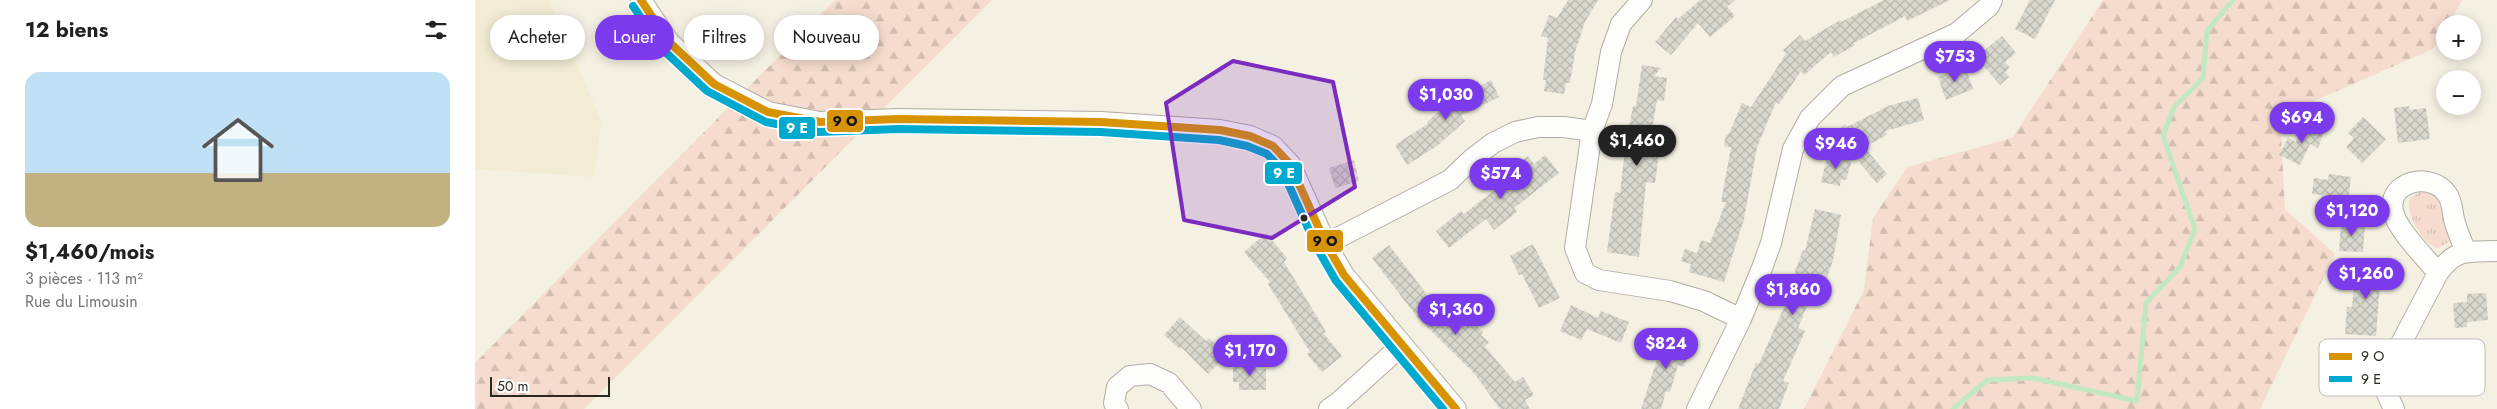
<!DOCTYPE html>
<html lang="fr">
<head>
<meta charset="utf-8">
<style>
  :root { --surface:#fff; --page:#f6f6f6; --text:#202124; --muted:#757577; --accent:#7c3aed }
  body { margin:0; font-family:Jost,sans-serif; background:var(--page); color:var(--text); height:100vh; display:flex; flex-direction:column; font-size:19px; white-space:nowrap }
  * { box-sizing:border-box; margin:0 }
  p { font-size:16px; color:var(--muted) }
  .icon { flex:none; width:28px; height:28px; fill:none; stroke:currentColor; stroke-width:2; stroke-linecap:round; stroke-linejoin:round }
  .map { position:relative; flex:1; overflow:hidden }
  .panel { display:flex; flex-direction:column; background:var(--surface); width:475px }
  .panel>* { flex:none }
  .top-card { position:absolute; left:15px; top:15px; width:475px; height:45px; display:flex; gap:10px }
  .controls { position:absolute; left:1961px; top:15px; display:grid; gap:10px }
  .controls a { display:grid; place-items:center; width:45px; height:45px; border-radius:50%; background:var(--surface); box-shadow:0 2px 12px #0003; font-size:25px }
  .scale { position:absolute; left:15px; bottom:12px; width:120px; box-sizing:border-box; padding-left:5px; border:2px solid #2b281f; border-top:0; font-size:14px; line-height:18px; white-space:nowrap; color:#2b281f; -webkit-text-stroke:4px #fff; paint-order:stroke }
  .price { position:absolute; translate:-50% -42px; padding:0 11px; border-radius:18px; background:var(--accent); color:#fff; font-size:16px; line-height:32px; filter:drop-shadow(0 1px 2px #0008) }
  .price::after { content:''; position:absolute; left:50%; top:30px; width:15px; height:11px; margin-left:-8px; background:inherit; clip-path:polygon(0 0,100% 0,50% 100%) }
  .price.selected { background:#222; color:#fff }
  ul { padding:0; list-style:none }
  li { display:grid; align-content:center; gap:10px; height:265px; padding:0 25px }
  li span { display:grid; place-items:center; height:155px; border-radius:15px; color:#555 }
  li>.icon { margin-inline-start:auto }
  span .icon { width:90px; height:90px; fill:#fffc; stroke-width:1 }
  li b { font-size:21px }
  h2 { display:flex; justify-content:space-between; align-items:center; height:60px; padding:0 25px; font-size:21px }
  .tag { padding:0 18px; border-radius:22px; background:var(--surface); box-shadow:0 2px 12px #0003; font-size:18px; line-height:45px }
  .tag.selected { background:var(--accent); color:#fff }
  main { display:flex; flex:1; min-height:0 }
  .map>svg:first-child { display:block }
</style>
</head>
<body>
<main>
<section class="panel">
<h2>12 biens<svg class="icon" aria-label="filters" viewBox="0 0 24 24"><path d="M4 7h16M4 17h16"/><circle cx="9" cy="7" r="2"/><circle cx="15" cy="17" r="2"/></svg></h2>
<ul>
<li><span style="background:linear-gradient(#bfe0f5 65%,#c2b280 0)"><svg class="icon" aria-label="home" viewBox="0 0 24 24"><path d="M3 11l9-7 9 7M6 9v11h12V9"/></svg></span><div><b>$1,460/mois</b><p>3 pièces · 113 m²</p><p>Rue du Limousin</p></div></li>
</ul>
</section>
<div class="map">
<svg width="2022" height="409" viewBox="0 0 2022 409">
  <defs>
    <pattern id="grass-tufts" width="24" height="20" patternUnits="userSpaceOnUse" patternTransform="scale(1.25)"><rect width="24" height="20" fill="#f5dcce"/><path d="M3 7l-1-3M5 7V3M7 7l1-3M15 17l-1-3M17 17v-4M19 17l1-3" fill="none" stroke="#d2bdb0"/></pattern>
    <pattern id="forest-firs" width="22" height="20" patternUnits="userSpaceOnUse" patternTransform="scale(1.25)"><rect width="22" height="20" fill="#f5dcce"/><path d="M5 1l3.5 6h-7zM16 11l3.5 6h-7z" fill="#d2bdb0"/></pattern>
    <pattern id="building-cross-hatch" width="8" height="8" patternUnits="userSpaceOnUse" patternTransform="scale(1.25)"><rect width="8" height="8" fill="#d9d8cd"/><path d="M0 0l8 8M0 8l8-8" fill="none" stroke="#bab9b0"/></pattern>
  </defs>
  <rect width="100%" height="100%" fill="#f4f0e2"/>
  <path fill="#f2ecd4" d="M0 0H75L126 121 119 177 0 169Z"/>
  <path fill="url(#grass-tufts)" d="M1946 191 1953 192 1967 201 1969 223 1975 236 1974 242 1963 248C1946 243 1932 215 1934 199Z"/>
  <path fill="url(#forest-firs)" d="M360 0H517L109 409H0V363Z
    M1628 0H1987L1973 24H1970V29L1958 49 1805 116 1810 209 1860 254 1785 409H1329L1389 290 1398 218 1432 167 1537 138Z"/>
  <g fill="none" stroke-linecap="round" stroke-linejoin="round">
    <path stroke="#c1e8c0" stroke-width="5" d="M1478 409 1512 380 1558 378 1662 401 1671 303 1705 267 1720 229 1688 136 1699 107 1728 78 1732 31 1758 0"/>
  </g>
  <path fill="url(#building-cross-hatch)" d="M1093 0H1123L1110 22 1100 52 1095 83H1091L1089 94 1069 91 1071 80H1068L1073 38 1066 36 1074 15 1082 18Z
    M1225 0H1260L1252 7 1260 16 1235 37 1223 23 1196 55 1180 42 1201 17 1203 19Z
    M1409 0H1475L1432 21 1430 16 1379 43 1380 45 1359 57 1356 52 1329 75 1326 71 1304 104 1301 102 1282 147 1269 219 1249 282 1214 272 1216 264 1206 261 1210 249 1222 253 1226 240 1235 243 1251 202H1246L1256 147 1249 146 1251 134H1254L1267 103 1276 107 1311 54 1308 50 1325 35 1330 41 1365 20 1366 22Z
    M1555 0H1580L1560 39 1540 29Z
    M1527 36 1541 53 1530 62 1535 68 1530 72 1534 77 1525 85 1501 57Z
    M1167 65 1186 68 1179 76 1192 78 1189 101 1182 100 1173 152 1184 154 1180 183 1171 182 1164 257 1132 252 1140 192 1145 193 1150 149 1158 106H1161Z
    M1490 66 1498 89 1471 100 1463 77Z
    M1016 80 1024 97 986 116 990 121 962 146 932 165 920 145 954 123 952 122 981 96 980 93 1003 81 1005 86Z
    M1443 98 1449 120 1410 131 1412 135 1389 147 1412 174 1402 183 1384 162 1366 128 1370 124 1372 127 1413 106Z
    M1934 106 1935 110 1951 108 1955 139 1923 143 1919 108Z
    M1888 117 1911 139 1887 163 1871 147 1879 138 1873 133Z
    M1829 124 1849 132 1843 148 1835 144 1825 165 1804 155 1813 138 1821 142Z
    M1353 154 1377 160 1371 180 1366 179 1365 186 1346 182Z
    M1070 155 1084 173 1039 208 1042 212 1019 230 1011 219 974 248 961 231 986 211 989 214 1030 182 1027 177 1053 156 1059 164Z
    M879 160 884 181 860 188 854 168Z
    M1854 174 1876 177 1872 211 1846 207 1847 195 1837 194 1839 178 1853 180Z
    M1340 209 1366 215 1358 260 1349 287 1341 284 1323 328 1330 331 1308 381 1314 383 1304 409H1263L1281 363 1284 364 1310 305 1308 304 1328 250 1330 251Z
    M1866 222 1890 223 1888 252 1864 251Z
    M791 233 812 258 809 262 851 332 849 334 867 356 847 372 832 354 835 352 793 284 795 282 769 252Z
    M1058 244 1085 298 1064 308 1047 274 1044 275 1035 256Z
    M914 245 963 309 967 305 987 327 995 319 1008 332 1006 335 1014 342 1010 347 1040 382 1048 377 1059 395 1050 400 1055 409H1025L999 373 942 317 897 258Z
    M1881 264 1915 267 1913 287 1906 286 1904 296 1901 336 1870 334 1872 307H1877Z
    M2011 293 2013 320 1992 322V327L1980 328 1978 303 1992 302V294Z
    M1096 305 1123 318 1126 311 1154 322 1146 343 1112 329 1106 340 1085 331Z
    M705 317 731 341 734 338 743 346 748 341 757 350 733 374 706 347 705 349 689 335Z
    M1191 332 1218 343 1209 367 1203 365 1195 392 1191 391 1186 409H1166Z
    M758 364H781V369H791V390H764V382H758Z"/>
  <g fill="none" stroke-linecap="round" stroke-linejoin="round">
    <g stroke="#b1ada3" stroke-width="22">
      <path id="minor" d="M166 0 194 42 239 84 293 112 345 122 423 119 626 122 745 130 775 136 798 146 815 164 851 244 869 275 981 409
        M1167 0 1146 24 1136 52 1127 104 1117 131 1100 248 1110 273 1124 280 1195 291 1229 301 1266 319
        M851 244 975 180 997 159 1018 143 1040 132 1063 127H1089L1117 131
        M1963 273C1951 258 1922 230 1918 211 1912 181 1956 171 1972 194 1978 202 1977 213 1980 223 1983 233 1987 242 1991 252
        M643 409 639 403 642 387 655 376 675 374 694 383 716 409
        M854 409 864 402 926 346
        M1222 409 1266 319 1287 268 1296 243 1318 149 1335 118 1367 86 1482 33 1514 6 1517 0
        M1919 409 1908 385 1911 372 1963 273C1981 248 1993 252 2022 251"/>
    </g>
    <use href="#minor" stroke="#fdfdfb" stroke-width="20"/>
    <g stroke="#fff" stroke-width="11">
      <path id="bus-1" d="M166 0 194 42 239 84 293 112 345 122 423 119 626 122 745 130 775 136 798 146 815 164 851 244 869 275 981 409"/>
    </g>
    <g stroke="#fff" stroke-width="11">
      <path id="bus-2" d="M158 6 186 48 232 91 291 122 344 132 423 129 626 132 744 140 772 146 792 154 807 170 842 248 861 281 968 409"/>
    </g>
    <use href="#bus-1" stroke="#d89305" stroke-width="8"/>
    <use href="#bus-2" stroke="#00a9ce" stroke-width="8"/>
  </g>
  <path fill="#7b2cbf" fill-opacity="0.2" stroke="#7b2cbf" stroke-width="4" stroke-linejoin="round" d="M758 61 858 82 880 187 797 238 709 220 691 103Z"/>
  <circle fill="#2b281f" stroke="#fff" stroke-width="2" cx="829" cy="218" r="4.5"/>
  <rect x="1844" y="339" width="166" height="57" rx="8" fill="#fff" stroke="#bfbebc" stroke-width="1"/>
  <rect x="1854" y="353" width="23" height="7" fill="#d89305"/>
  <rect x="1854" y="376" width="23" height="6" fill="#00a9ce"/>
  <g font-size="14" fill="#2b281f">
    <text x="1886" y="361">9 O</text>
    <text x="1886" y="384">9 E</text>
  </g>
  <g stroke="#fff" stroke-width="2">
    <rect x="351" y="109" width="38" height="24" rx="5" fill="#d89305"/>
    <rect x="303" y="116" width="38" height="24" rx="5" fill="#00a9ce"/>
    <rect x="789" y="161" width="39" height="24" rx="5" fill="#00a9ce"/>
    <rect x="831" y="229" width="38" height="24" rx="5" fill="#d89305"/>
  </g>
  <g font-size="14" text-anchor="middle" font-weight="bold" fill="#fff">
    <text x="322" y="133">9 E</text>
    <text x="809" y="178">9 E</text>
  </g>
  <g font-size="14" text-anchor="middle" font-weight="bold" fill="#111">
    <text x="370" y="126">9 O</text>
    <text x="850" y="246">9 O</text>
  </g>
</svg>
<div class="controls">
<a>+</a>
<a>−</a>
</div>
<div class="scale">50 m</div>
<b class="price" style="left:1480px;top:83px">$753</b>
<b class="price" style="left:971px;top:121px">$1,030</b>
<b class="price" style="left:1827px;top:144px">$694</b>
<b class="price selected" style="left:1162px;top:167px">$1,460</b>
<b class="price" style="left:1361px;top:170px">$946</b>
<b class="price" style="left:1026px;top:200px">$574</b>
<b class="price" style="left:1877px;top:237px">$1,120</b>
<b class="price" style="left:1891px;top:300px">$1,260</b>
<b class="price" style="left:1318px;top:316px">$1,860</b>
<b class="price" style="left:981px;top:336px">$1,360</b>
<b class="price" style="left:1191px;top:370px">$824</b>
<b class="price" style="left:775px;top:377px">$1,170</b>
<div class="top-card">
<a class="tag">Acheter</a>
<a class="tag selected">Louer</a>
<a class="tag">Filtres</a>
<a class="tag">Nouveau</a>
</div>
</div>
</main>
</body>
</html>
